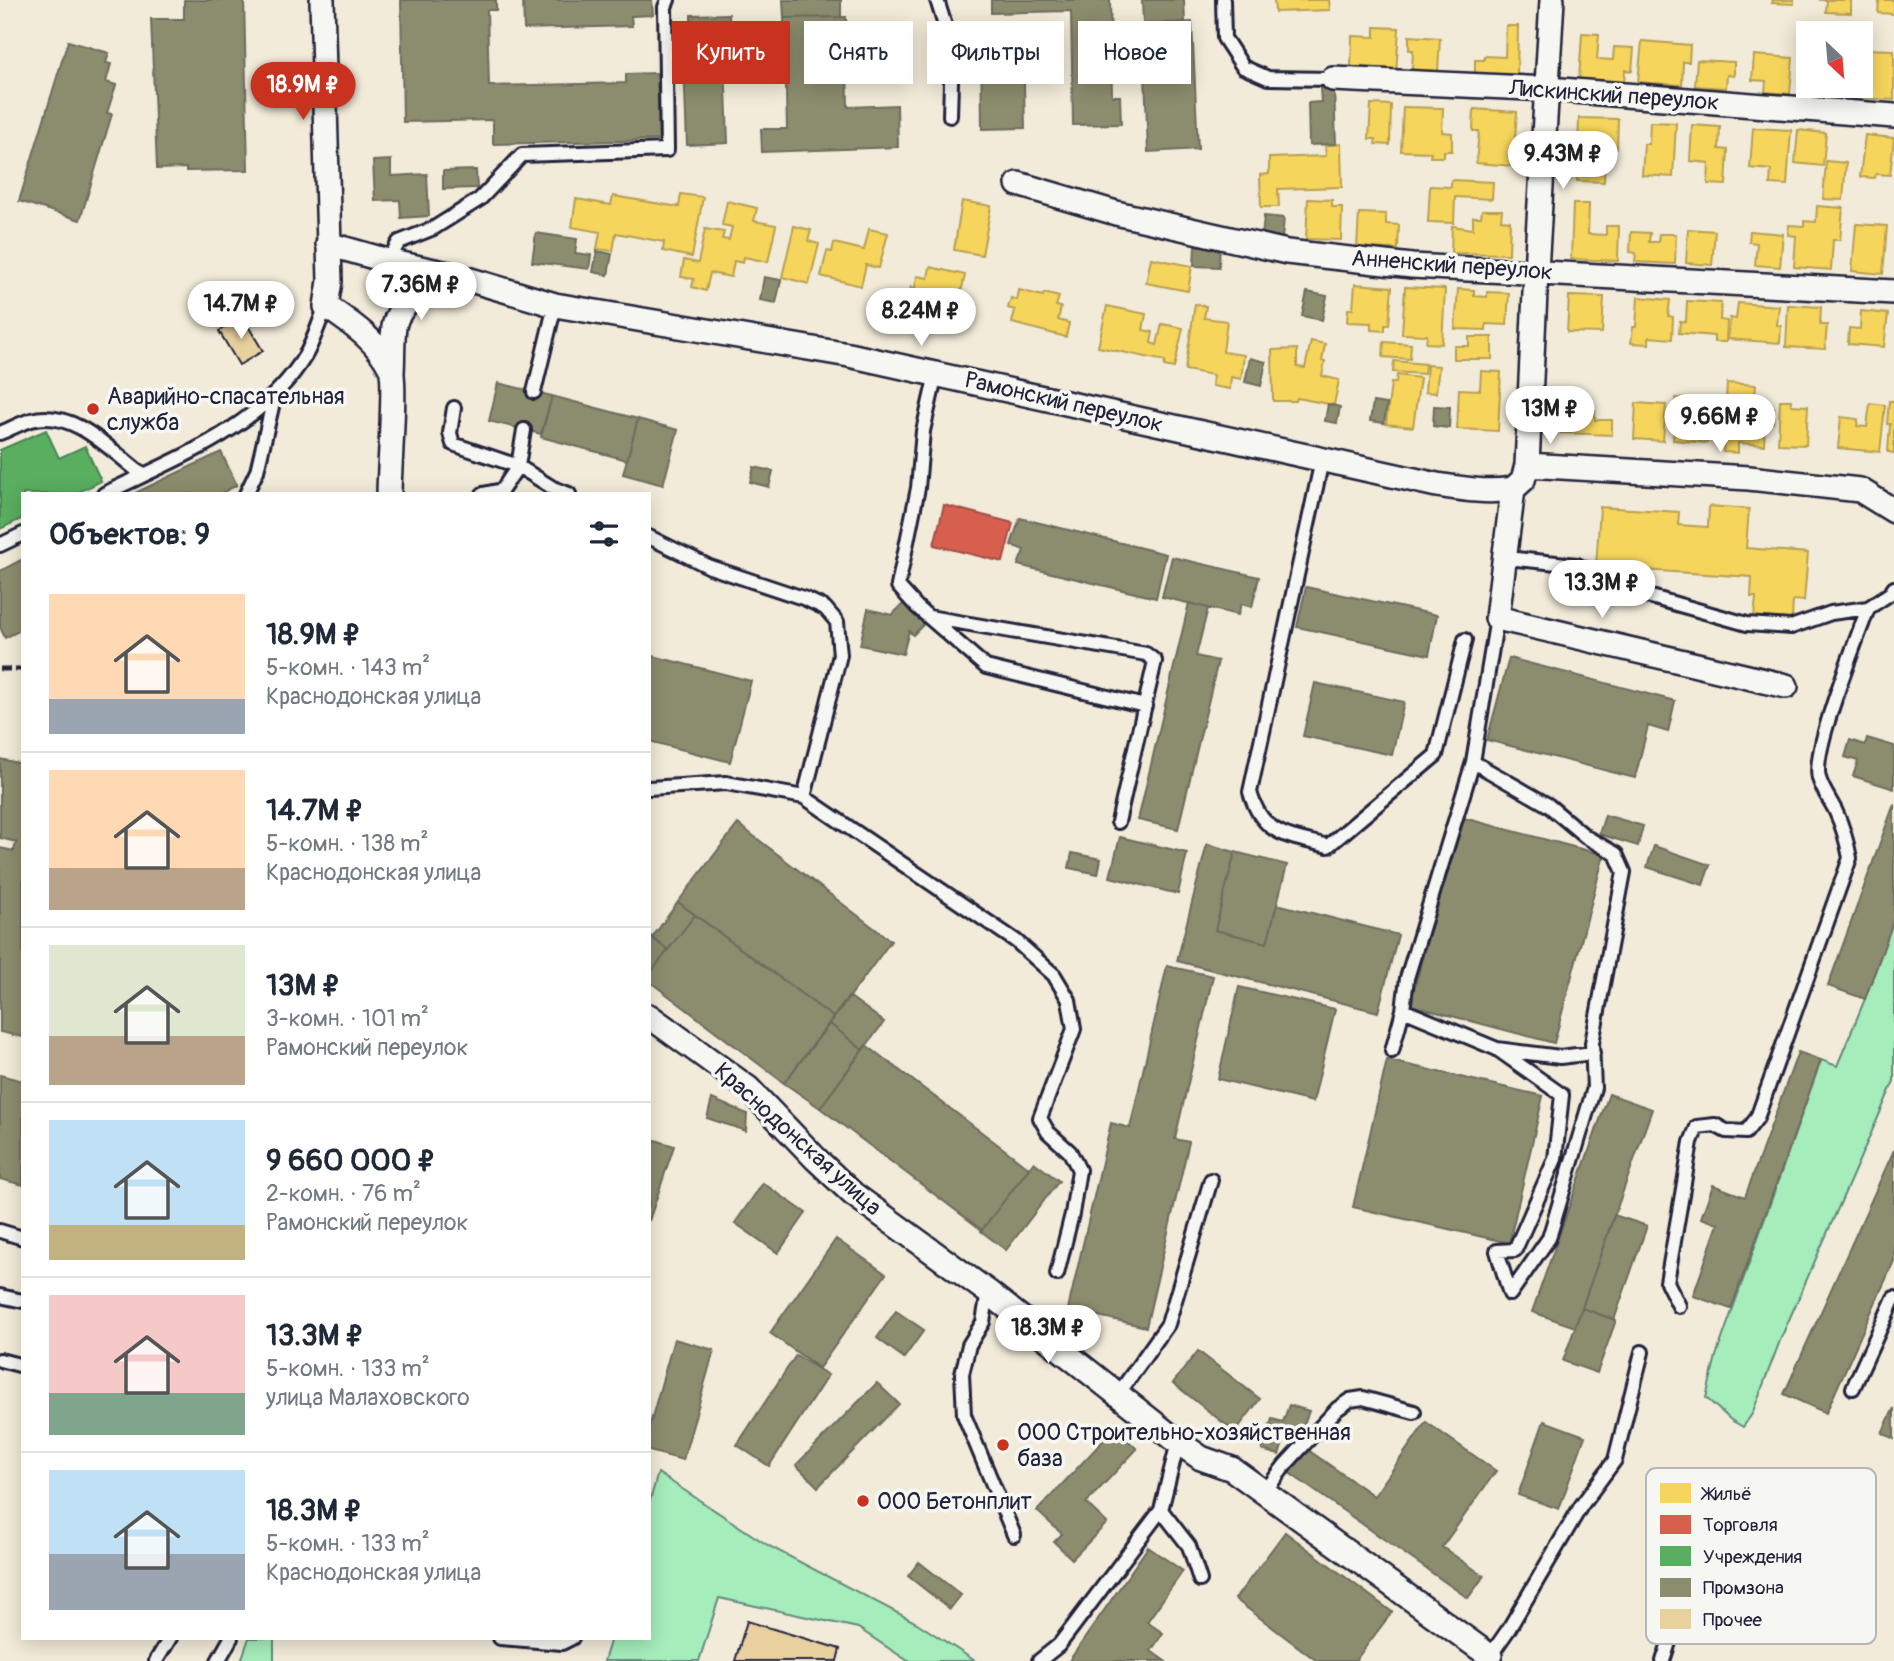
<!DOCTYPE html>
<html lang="ru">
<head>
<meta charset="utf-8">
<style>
  :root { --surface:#fff; --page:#f2f2f3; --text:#1f2937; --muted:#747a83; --line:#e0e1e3; --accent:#c8321e }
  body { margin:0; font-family:Pangolin,sans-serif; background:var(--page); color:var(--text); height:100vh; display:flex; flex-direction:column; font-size:26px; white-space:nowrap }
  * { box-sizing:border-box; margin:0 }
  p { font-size:23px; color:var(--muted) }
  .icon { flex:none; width:38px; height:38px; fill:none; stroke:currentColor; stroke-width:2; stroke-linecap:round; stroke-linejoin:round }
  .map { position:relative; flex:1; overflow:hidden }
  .side { position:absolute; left:21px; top:492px; width:630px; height:1148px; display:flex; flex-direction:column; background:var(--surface); border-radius:0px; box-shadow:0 4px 18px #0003 }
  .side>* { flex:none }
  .banner { position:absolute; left:672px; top:21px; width:665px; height:63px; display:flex; gap:14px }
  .needle { width:46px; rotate:154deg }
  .buttons { position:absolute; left:1796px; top:21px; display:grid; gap:14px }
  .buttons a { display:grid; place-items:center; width:77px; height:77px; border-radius:0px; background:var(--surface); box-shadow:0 4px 18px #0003; font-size:35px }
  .price { position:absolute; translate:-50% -60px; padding:0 16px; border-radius:24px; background:#fff; color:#222; font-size:23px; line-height:46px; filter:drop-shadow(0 2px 4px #0008) }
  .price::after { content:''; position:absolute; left:50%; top:42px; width:21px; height:16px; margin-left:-10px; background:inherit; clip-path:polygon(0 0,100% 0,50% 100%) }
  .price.on { background:var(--accent); color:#fff }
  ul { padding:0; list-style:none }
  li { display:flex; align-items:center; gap:21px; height:175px; padding:0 28px }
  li+li { border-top:2px solid var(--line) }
  li span { display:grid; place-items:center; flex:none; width:196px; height:140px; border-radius:0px; color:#555 }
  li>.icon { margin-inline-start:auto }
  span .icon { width:84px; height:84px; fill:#fffc; stroke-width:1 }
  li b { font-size:30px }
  h2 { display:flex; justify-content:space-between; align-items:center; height:84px; padding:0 28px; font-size:30px }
  .tag { padding:0 24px; border-radius:0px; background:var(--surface); box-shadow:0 4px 18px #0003; font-size:24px; line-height:63px }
  .tag.on { background:var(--accent); color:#fff }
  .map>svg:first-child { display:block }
</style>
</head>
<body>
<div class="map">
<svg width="1894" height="1661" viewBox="0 0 1894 1661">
  <rect width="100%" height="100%" fill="#f2ebd9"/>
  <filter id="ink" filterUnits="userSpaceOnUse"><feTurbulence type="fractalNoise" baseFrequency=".0143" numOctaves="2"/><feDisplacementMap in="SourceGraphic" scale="14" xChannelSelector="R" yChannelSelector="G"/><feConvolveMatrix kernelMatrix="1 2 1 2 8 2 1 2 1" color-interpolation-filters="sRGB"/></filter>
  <g filter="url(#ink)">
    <path fill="#a5edbb" stroke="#64887b" stroke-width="2" d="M1894 919V1081L1781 1338 1752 1414 1743 1427 1731 1420 1706 1398 1716 1356 1821 1060 1837 1066 1865 999Z
      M658 1473 769 1546 917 1623 975 1661H908L858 1628 719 1598 699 1661H604L611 1638H649V1504Z
      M249 1638H274V1661H241Z"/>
    <path fill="#f6d55c" stroke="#b69f52" stroke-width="2" d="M1274 0H1329L1330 10 1275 12Z
      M1773 0H1794V4L1772 3Z
      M1819 0H1851V13L1826 12 1827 0Z
      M1879 0H1894V14L1878 13Z
      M1506 26H1518L1517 76 1475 75V60H1484V56L1505 57Z
      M1375 27 1399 28 1396 75 1384 74V69L1351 67 1352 36 1375 37Z
      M1848 30 1866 32 1865 49 1894 50V100L1850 97V86H1860V33H1847Z
      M1582 33 1599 34 1597 59 1613 60 1614 47 1634 48 1632 71 1625 70 1624 83 1579 80Z
      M1409 36 1440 38 1438 72 1412 71 1413 50H1409Z
      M1642 41 1690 45 1689 62H1683L1682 85 1638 82Z
      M1754 55 1793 58 1790 94 1765 92 1766 81 1752 80Z
      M1697 60 1734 62V76L1727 75 1726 88 1695 86Z
      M1803 65H1808V86H1838L1837 97 1801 95Z
      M1371 104 1391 105 1390 145 1375 144 1376 139H1369Z
      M1403 107 1443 108 1442 132 1452 133V151H1444V157H1430L1431 152 1401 151Z
      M1474 109 1517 112 1513 166 1476 163 1479 131H1473Z
      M1579 118 1618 119 1617 148 1605 147 1604 182 1577 181Z
      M1650 122 1676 123 1673 177 1642 175 1644 144H1649Z
      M1692 125 1720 127 1719 149 1728 150 1726 185 1708 184 1709 163 1690 161Z
      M1753 128 1791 130 1787 185 1770 184 1771 170 1750 168Z
      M1798 130 1826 133 1823 166 1795 163Z
      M1865 135 1894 138 1890 175 1876 174 1875 178 1860 177Z
      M1341 144 1342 187 1278 189 1279 207H1261L1260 175 1269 174V158L1326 156 1325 145Z
      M1826 161 1846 163 1843 200 1823 199Z
      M1451 180 1493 182 1492 199 1455 197 1454 223 1428 222 1430 186 1451 187Z
      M681 194 703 197 692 257 663 251 664 242 616 233 613 251 597 249 600 232 572 227 576 199 611 205 613 196 679 207Z
      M1308 199 1332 200V207H1342L1341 240 1306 239Z
      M727 201 757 208 754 221 776 225 768 262 744 257 743 263 734 261 731 277 710 273 706 291 692 287 694 279 681 277 684 260 698 263 705 229 724 232 722 239 729 240 732 227 722 225Z
      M962 201 991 206 982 255 954 250Z
      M1573 204H1589L1588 234 1606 235V226H1619L1618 261 1571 259Z
      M1817 206 1843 208 1840 240H1833L1831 270 1794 267 1796 236 1788 235 1789 225 1804 226V221L1816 222Z
      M1482 210H1502L1501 220 1510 221 1509 254 1451 253 1452 226 1473 229V217H1481Z
      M1359 213 1386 214V224L1399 225 1398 249 1357 248Z
      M1856 224 1887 226 1883 274 1852 271Z
      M794 226 811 230 808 241 819 244 809 284 782 277Z
      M869 229 888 233 879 268 866 265 861 286 821 276 827 251 832 252 834 243 864 250Z
      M1688 229 1715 231 1712 265 1686 263Z
      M1750 231 1783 234 1780 267 1755 265 1757 243 1749 242Z
      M1631 232 1650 233 1649 242H1658L1659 234H1676L1675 264 1635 262 1636 253 1630 252Z
      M1151 258 1192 266 1188 291 1146 283Z
      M930 267 965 275 957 310 908 300 911 287 915 288 917 276 928 278Z
      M1355 284 1392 287 1389 325H1385V331L1371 330V323L1347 322 1348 309H1353Z
      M1405 287 1445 289 1442 344 1426 343 1427 335 1402 334Z
      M1458 289 1474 290V296L1487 297V292L1509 293 1507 325 1486 324V330L1455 329Z
      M1019 290 1043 296 1044 293 1059 297 1056 306 1061 307 1058 320 1069 323 1066 337 1012 323 1015 310 1008 308 1011 298 1017 300Z
      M1569 296 1604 297 1602 333 1567 332Z
      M1638 297 1670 300 1668 316 1673 317 1672 339 1649 337V344L1631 343 1633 327H1636Z
      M1687 301 1721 303 1720 320 1727 321 1726 342H1714V336L1679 333 1680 321 1686 322Z
      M1738 303 1779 306 1777 325 1781 326 1780 343 1728 339 1730 318 1736 319Z
      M1195 304 1206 306 1204 318 1227 321 1223 352 1244 355 1241 379 1231 377 1230 389 1212 386 1213 375 1185 370Z
      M1788 305 1821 307 1820 325H1827L1825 349 1786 347Z
      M1107 306 1146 314 1143 330 1153 332 1151 343 1157 345 1162 324 1183 328 1174 368 1164 366 1165 361 1098 347Z
      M1861 311 1888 314 1884 347 1848 344 1849 328 1860 329Z
      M1469 337H1492V359H1454V346H1469Z
      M1311 341 1325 344 1322 361H1325L1322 376 1339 380 1334 405 1297 398 1296 401H1273L1272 350 1297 349V367L1305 368Z
      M1384 342 1411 344 1410 359 1383 357Z
      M1394 361 1425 364 1424 374 1393 372Z
      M1427 365 1439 366 1436 393 1425 392Z
      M1481 371 1501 372 1498 431 1457 429 1459 389 1480 390Z
      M1397 375 1420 378 1413 427 1386 424 1391 383H1396Z
      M1727 383 1756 385 1754 409 1761 410V406L1774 407 1773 423 1765 422 1764 445 1738 443V453L1723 452Z
      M1676 398 1717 401 1716 419H1709L1707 443 1673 440Z
      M1780 400H1791V405L1808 406 1806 445 1778 444Z
      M1889 401H1894V453L1888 452 1890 424H1887Z
      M1636 403 1666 405 1663 441 1634 439Z
      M1870 403 1885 405 1880 452 1838 448 1841 417 1858 419 1857 426 1867 427Z
      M1563 409 1595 410V420H1612V435L1561 433Z
      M1709 506 1749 509 1746 548 1808 553 1804 601 1793 600 1792 620 1754 617 1756 597H1751L1752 577 1596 567 1600 507 1679 512 1678 525 1708 527Z"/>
    <path fill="#d6604d" stroke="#a04d48" stroke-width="2" d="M944 505 1013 523 1003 562 934 545Z"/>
    <path fill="#5aae61" stroke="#498456" stroke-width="2" d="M46 430 59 458 85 446 101 481 75 494H23V518L0 529V450Z"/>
    <path fill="#8c8c6e" stroke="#6c6c5f" stroke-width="2" d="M184 0H244L248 170 186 171V168L157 169 151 19H184Z
      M401 0H496V10H487L489 86 626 83V74L657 73 659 140 493 144V120L403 122Z
      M523 0H652L653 15 631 16 632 26 524 29Z
      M783 0H841V17L784 18Z
      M991 0H1110L1112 96H1120L1121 124 1073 125 1071 11 991 13Z
      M1142 0H1184L1185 22 1143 24Z
      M729 14 730 33H724L728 143 687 145 683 34 691 33V15Z
      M841 17H846L848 107 897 105 898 147 762 152 761 129H787L784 18Z
      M1192 22 1198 149 1148 152 1143 24Z
      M68 41 109 53 106 63 111 64 106 82 116 85 107 113 112 114 80 220 19 201Z
      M1023 41 1025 128 982 129 981 42Z
      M1320 88H1334L1336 144 1309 145 1308 103 1321 102Z
      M391 160V176L427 174 429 216 401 218 400 200 375 201 373 161Z
      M476 170 477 188 443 189V171Z
      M1264 216 1284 218 1282 239 1262 237Z
      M536 233 577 239 575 253 591 255 589 269 532 262Z
      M1200 238 1220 239 1219 267 1194 266 1195 246H1200Z
      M597 251 612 254 608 275 593 272Z
      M764 277 781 280 776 303 760 300Z
      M1307 292 1327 296 1322 320 1302 316Z
      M1250 358 1266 362 1261 386 1245 382Z
      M498 383 552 396 541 434 489 421Z
      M552 396 638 419 627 460 541 437Z
      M1373 402 1387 404 1384 423 1370 421Z
      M1328 404 1340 407 1337 423 1325 421Z
      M1434 406 1450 407 1449 428 1433 426Z
      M638 419 678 430 663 485 623 474Z
      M221 452 237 485 220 494H133Z
      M754 467 773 471 769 487 750 482Z
      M1020 518 1166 554 1156 598 1018 565 1024 550 1011 545Z
      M1172 557 1259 577 1252 607 1241 604 1238 615 1162 597Z
      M23 559V629L5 638 0 627V571Z
      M1306 587 1437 615 1429 655 1297 627Z
      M904 603 924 624 913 635 909 631 903 654 860 645 868 609 892 615Z
      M1189 603 1208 608 1196 656 1218 661 1178 829 1138 820Z
      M649 655 751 681 730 762 649 741Z
      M1509 658 1675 701 1668 732 1648 726 1635 778 1487 740Z
      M1315 683 1404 702 1392 755 1303 736Z
      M1867 738 1894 746V789L1853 776 1858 761 1845 757 1850 740 1865 745Z
      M0 759 23 764V1037L0 1032V848L14 851 16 842 0 838Z
      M1894 804V919L1865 999 1828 986Z
      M1605 815 1643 826 1638 846 1599 834Z
      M1460 817 1604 855 1554 1043 1410 1005Z
      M738 824 891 941 834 1018 678 902Z
      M1120 837 1187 853 1178 894 1110 877Z
      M1207 844 1235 852 1215 930 1267 943 1277 904 1398 935 1378 1012 1177 961Z
      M1654 846 1710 865 1703 885 1647 867Z
      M1235 852 1287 865 1267 943 1215 930Z
      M1072 853 1101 859 1098 874 1069 868Z
      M678 902 695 915 668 950 652 938Z
      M695 915 834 1018 784 1083 649 981V975Z
      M649 935 668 950 649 975Z
      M1167 966 1213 976 1175 1139 1189 1142 1146 1327 1068 1309 1111 1123 1130 1128Z
      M1239 987 1335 1009 1313 1102 1218 1079Z
      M849 996 884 1022 863 1050 829 1023Z
      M829 1023 863 1050 820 1108 784 1083Z
      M866 1045 1029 1168 982 1230 820 1108Z
      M1798 1052 1821 1060 1731 1309 1693 1296 1718 1224 1701 1218 1713 1185 1745 1197Z
      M1387 1060 1543 1096 1509 1243 1353 1207Z
      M0 1075 23 1081V1185L0 1179Z
      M1609 1094 1652 1109 1575 1327 1532 1312Z
      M712 1099 747 1114 746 1131 707 1118Z
      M649 1138 674 1146 649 1221Z
      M1894 1150V1261L1826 1413 1784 1394Z
      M1034 1162 1059 1181 1006 1250 981 1231Z
      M763 1183 806 1213 778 1253 735 1223Z
      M1614 1215 1647 1226 1614 1320 1582 1308Z
      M836 1239 886 1274 819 1368 770 1333Z
      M1582 1308 1616 1320 1597 1373 1563 1361Z
      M896 1311 924 1330 904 1358 877 1338Z
      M674 1339 714 1350 683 1460 649 1451V1428Z
      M1198 1351 1260 1399 1235 1432 1173 1383Z
      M796 1355 828 1375 769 1466 737 1445Z
      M877 1383 899 1404 818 1487 796 1465Z
      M1289 1405 1309 1411 1301 1433 1288 1429 1279 1455 1262 1450 1272 1419 1283 1422Z
      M1894 1408V1439L1882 1433Z
      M1544 1421 1585 1436 1559 1509 1518 1495Z
      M1426 1422 1496 1471 1442 1547 1484 1576 1468 1598 1288 1472 1305 1448 1374 1496Z
      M1115 1428 1137 1449 1086 1503 1107 1523 1072 1559 1054 1542 1062 1534 1037 1511Z
      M1285 1532 1392 1612 1355 1661H1317L1235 1599Z
      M1148 1547 1183 1571 1147 1622 1163 1633 1151 1651 1165 1661H1069Z
      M919 1562 961 1595 950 1609 908 1576Z"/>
    <path fill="#e8d09f" stroke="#22223b" stroke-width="2" d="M242 316 263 351 239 365 219 331Z
      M747 1621 840 1649 837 1661H735Z"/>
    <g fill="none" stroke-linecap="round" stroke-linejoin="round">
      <g stroke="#22223b" stroke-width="18">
        <path id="lane" d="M937 0 952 48 950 116
          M1223 0 1224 38 1243 67 1268 78 1333 79
          M388 261 399 242 434 228 480 199 522 155 667 150 665 7 668 0
          M936 374 923 431 918 488 898 586 917 607 986 667 1145 706
          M534 392 555 305
          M454 408 450 433 453 444 518 466 553 488 569 494
          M0 433C10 429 21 423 31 420 74 408 112 452 143 475
          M1322 460 1250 792C1262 836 1289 836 1328 846L1436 755 1465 640
          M104 494C177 458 261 428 305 356 314 341 319 322 326 306
          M246 494 257 471 275 394
          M483 494 502 490 518 466 524 430
          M649 537 710 567 806 599 825 608 837 622 840 655 804 797
          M0 545 23 534
          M1506 558 1577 565 1619 588 1747 624 1791 627 1831 613 1868 608 1891 593 1894 588
          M929 617 1146 654 1155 661 1118 822
          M1473 762 1548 805 1586 837 1616 854 1624 872 1592 1043 1594 1088 1549 1238 1510 1294
          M649 788 726 783 804 797 1016 941 1054 975 1069 1000 1074 1029 1040 1118 1048 1132 1070 1152 1079 1170 1072 1214 1057 1274
          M1403 1010 1497 1049 1560 1057 1593 1053
          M1497 1049 1562 1095 1555 1159 1515 1250 1497 1251 1510 1294
          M1392 1051 1403 1010 1407 978 1473 762 1497 618
          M0 1231 23 1238
          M988 1292 983 1322 969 1345 962 1374 964 1415 1014 1535
          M0 1296 23 1301
          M1679 1306 1667 1282 1691 1142 1697 1127 1715 1125 1726 1131 1746 1132 1757 1118 1850 858C1847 842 1843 827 1836 812 1831 801 1822 790 1819 778 1811 751 1857 640 1868 608
          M0 1360 23 1366
          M1853 1388 1894 1298
          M1119 1393 1168 1324 1211 1180
          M1265 1491 1286 1464 1337 1409 1350 1400 1363 1398 1414 1412
          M1161 1510 1189 1546 1200 1580
          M500 1638 562 1643 572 1638
          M1495 1659 1490 1656 1508 1630 1581 1506 1615 1460 1642 1352
          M156 1661 170 1638
          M218 1661 231 1638
          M1039 1661 1059 1645 1161 1510 1178 1442
          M1663 1661 1696 1559 1711 1493"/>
      </g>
      <g stroke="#22223b" stroke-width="28">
        <path id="street" d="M322 0 330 281 326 306C352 324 377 340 391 369 396 382 389 473 389 494
          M1552 0 1536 271 1527 465 1523 480 1513 489 1497 618 1786 686
          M1333 79 1548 89 1894 116
          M1018 184 1116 213 1287 252 1412 266 1894 292
          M328 244 388 261 457 276 555 305 849 355 1437 485C1463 489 1487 493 1513 489
          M392 372C393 358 392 342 394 327 399 298 434 286 457 276
          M1527 465 1749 478 1860 490 1894 511
          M649 1016 748 1088 816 1159 853 1194 988 1292 1178 1442 1201 1458 1232 1469 1490 1656"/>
      </g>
      <use href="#lane" stroke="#f6f6f2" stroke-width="12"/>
      <use href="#street" stroke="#f6f6f2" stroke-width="23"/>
      <path stroke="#22223b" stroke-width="5" stroke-dasharray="10 5" stroke-linecap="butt" d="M0 669H23"/>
    </g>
  </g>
  <g fill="#c8321e" stroke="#f6f6f2" stroke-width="2.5">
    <circle cx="93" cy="409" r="7"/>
    <circle cx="1003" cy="1445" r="7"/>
    <circle cx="863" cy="1501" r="7"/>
  </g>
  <g text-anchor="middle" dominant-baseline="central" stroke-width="7" stroke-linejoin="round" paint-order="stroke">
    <g font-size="23" fill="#22223b" stroke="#f6f6f2">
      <text transform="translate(1614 95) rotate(4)">Лискинский переулок</text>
      <text transform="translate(1452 265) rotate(4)">Анненский переулок</text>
      <text transform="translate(1064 402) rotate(13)">Рамонский переулок</text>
      <text transform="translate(798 1139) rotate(42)">Краснодонская улица</text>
    </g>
    <g font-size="23" fill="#22223b" stroke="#f6f6f2" text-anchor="start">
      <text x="107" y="396">Аварийно-спасательная<tspan x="107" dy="26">служба</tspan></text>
      <text x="1017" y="1432">ООО Строительно-хозяйственная<tspan x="1017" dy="26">база</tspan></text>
      <text x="877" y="1501">ООО Бетонплит</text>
    </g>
  </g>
  <rect x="1646" y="1468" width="230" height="176" rx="10" fill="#f6f6f2" stroke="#b6b6bb" stroke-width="2"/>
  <rect x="1660" y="1483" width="31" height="20" fill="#f6d55c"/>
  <rect x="1660" y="1515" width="31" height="19" fill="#d6604d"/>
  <rect x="1660" y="1546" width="31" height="20" fill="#5aae61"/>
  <rect x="1660" y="1578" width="31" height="19" fill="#8c8c6e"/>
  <rect x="1660" y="1609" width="31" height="20" fill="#e8d09f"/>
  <g font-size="19" fill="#22223b">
    <text x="1703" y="1500">Жильё</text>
    <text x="1703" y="1531">Торговля</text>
    <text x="1703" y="1563">Учреждения</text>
    <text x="1703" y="1594">Промзона</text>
    <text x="1703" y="1626">Прочее</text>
  </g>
</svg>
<div class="buttons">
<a><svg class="needle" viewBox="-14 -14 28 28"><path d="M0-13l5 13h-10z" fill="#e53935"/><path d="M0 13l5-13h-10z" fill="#747a83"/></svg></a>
</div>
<b class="price on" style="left:303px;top:122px">18.9M ₽</b>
<b class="price" style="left:1563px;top:191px">9.43M ₽</b>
<b class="price" style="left:421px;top:322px">7.36M ₽</b>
<b class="price" style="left:241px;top:341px">14.7M ₽</b>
<b class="price" style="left:921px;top:348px">8.24M ₽</b>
<b class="price" style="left:1550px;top:446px">13M ₽</b>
<b class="price" style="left:1720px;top:454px">9.66M ₽</b>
<b class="price" style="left:1602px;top:620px">13.3M ₽</b>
<b class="price" style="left:1048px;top:1365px">18.3M ₽</b>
<div class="banner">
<a class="tag on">Купить</a>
<a class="tag">Снять</a>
<a class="tag">Фильтры</a>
<a class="tag">Новое</a>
</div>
<section class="side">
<h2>Объектов: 9<svg class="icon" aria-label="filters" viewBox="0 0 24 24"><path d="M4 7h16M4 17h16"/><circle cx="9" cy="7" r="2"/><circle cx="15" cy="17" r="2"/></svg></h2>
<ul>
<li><span style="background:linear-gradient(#ffd9b3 75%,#9aa5b1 0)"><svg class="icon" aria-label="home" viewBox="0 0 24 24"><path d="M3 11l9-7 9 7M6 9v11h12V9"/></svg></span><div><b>18.9M ₽</b><p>5-комн. · 143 m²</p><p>Краснодонская улица</p></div></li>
<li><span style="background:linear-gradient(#ffd9b3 70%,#b9a48a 0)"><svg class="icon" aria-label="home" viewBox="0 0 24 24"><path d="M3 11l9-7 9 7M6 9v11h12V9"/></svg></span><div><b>14.7M ₽</b><p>5-комн. · 138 m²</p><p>Краснодонская улица</p></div></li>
<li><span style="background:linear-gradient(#dfe7d0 65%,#b9a48a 0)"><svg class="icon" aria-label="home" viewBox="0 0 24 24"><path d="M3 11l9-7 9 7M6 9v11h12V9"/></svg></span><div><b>13M ₽</b><p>3-комн. · 101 m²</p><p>Рамонский переулок</p></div></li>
<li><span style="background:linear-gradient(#bfe0f5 75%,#c2b280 0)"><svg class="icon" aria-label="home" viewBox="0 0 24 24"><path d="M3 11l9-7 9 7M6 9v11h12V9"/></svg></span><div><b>9 660 000 ₽</b><p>2-комн. · 76 m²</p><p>Рамонский переулок</p></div></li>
<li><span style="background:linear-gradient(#f6c9c9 70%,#7fa58c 0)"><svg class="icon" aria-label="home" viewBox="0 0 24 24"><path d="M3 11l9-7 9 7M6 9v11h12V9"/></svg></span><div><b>13.3M ₽</b><p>5-комн. · 133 m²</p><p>улица Малаховского</p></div></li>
<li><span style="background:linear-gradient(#bfe0f5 60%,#9aa5b1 0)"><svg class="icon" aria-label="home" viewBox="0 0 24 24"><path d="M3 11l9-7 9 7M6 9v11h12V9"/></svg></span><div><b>18.3M ₽</b><p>5-комн. · 133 m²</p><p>Краснодонская улица</p></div></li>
</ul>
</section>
</div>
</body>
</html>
